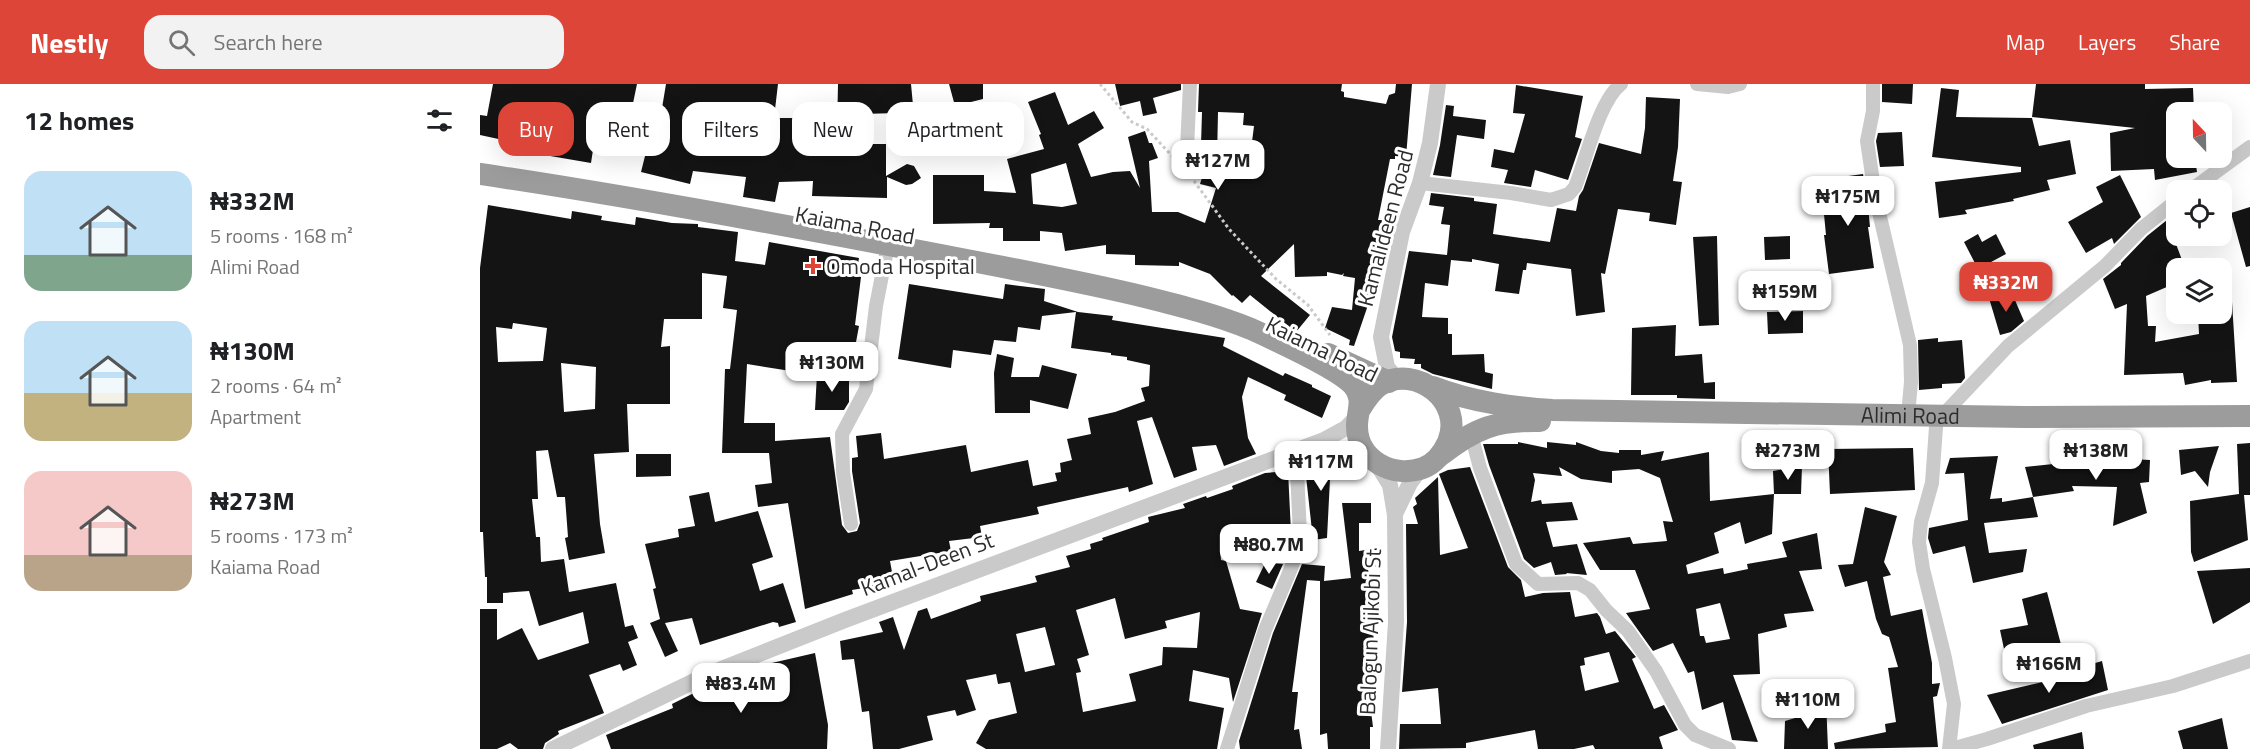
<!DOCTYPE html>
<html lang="en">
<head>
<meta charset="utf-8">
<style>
  :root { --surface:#fff; --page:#f2f2f2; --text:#202124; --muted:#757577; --accent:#dc4537 }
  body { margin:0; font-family:"Titillium Web",sans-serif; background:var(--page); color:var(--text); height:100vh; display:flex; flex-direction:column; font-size:22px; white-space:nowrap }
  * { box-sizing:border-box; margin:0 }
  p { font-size:20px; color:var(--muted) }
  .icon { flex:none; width:33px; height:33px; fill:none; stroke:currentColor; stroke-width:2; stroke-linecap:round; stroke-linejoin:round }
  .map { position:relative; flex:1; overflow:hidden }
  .details { display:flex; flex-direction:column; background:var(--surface); width:480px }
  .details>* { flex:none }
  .guide { position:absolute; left:18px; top:18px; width:570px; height:54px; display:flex; gap:12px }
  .needle { width:39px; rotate:338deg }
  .buttons { position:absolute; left:1686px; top:18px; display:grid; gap:12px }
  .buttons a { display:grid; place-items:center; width:66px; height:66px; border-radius:12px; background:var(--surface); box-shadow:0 6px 24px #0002; font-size:30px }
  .price { position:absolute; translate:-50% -51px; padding:0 14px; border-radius:12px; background:#fff; color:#222; font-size:20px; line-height:39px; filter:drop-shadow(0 2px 3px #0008) }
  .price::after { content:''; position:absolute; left:50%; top:36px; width:18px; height:14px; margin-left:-9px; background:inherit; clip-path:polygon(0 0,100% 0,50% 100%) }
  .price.active { background:var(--accent); color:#fff }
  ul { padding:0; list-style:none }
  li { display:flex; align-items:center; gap:18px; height:150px; padding:0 24px }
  li span { display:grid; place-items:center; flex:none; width:168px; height:120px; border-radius:18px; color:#555 }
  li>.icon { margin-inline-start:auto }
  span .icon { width:72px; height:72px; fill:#fffc; stroke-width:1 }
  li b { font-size:26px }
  h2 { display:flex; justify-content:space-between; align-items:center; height:72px; padding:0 24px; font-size:26px }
  .pill { padding:0 21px; border-radius:18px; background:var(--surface); box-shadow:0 6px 24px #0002; font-size:21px; line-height:54px }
  .pill.active { background:var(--accent); color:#fff }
  header { display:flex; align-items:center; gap:36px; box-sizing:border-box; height:84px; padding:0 30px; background:var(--accent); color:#fff }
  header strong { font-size:28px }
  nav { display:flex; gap:33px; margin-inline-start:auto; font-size:21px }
  .search { width:420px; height:54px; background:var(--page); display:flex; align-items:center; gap:15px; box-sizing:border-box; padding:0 21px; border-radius:18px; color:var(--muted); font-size:22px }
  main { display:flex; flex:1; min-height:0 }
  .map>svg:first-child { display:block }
</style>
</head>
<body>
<header>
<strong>Nestly</strong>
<div class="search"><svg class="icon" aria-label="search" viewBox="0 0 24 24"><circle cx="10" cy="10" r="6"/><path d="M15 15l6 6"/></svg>Search here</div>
<nav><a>Map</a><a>Layers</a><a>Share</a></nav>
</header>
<main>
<section class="details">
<h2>12 homes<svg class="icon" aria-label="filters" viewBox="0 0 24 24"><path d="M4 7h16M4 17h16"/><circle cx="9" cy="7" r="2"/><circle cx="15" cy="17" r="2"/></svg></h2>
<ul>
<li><span style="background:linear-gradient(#bfe0f5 70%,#7fa58c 0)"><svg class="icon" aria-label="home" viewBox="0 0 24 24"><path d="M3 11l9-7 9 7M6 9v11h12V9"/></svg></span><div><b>₦332M</b><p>5 rooms · 168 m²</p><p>Alimi Road</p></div></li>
<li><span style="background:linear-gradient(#bfe0f5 60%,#c2b280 0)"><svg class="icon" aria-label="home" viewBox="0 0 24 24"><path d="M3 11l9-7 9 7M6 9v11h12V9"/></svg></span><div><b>₦130M</b><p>2 rooms · 64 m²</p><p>Apartment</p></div></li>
<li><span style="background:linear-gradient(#f6c9c9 70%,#b9a48a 0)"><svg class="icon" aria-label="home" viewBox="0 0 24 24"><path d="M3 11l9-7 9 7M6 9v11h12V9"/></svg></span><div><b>₦273M</b><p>5 rooms · 173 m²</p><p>Kaiama Road</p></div></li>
</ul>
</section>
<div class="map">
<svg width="1770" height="665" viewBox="0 0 1770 665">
  <rect width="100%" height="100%" fill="#fff"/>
  <path fill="#141414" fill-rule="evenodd" d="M13 0H157L142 72 113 66 111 79 41 67 42 60 0 51V31L7 32Z
    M186 0H298L294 34H314V47L357 48 358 0H431L434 32H441L442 54 421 55 419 29 381 30V60H406V92L427 80 434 82 441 94 432 100 426 101 407 93V114L332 112 333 97 299 98 295 118 263 113 266 93 213 87 210 100 161 88 173 40 179 42Z
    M469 0H503V15L475 22Z
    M635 0H701V6L673 14 677 29 663 32 660 17 640 22Z
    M719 0H862L861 7 864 8V13L906 20 909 11 915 9 916 0H932L926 73 915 72V75H910L898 136H902L892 197H889L887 224 874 262 869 261 870 256 845 244 852 223 872 226 875 194 863 192 864 189 862 191 847 188V192L815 193 814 160 781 192 830 231 816 248 770 211 762 219 753 211 752 212 730 190 699 178V182L655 181V171L626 170V161L585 167 582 149 560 147V157H523V144H509L510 139 453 140V91H504V107L536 109 527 75 564 65 559 51 561 50 548 18 575 8 588 41 614 27 624 44 598 60 611 93 633 88 650 87 660 104 648 53 665 47 669 59H672L678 74 669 77 672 128H698L725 139 736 104 720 100 725 84H721L725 61H721L722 28H718ZM738 28 764 29 763 41 774 42 768 90 743 83 744 76 737 75ZM586 79 597 120 582 123 553 120 551 90Z
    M1402 0H1433L1432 20 1402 18Z
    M1556 0H1665V5L1713 4 1714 28H1693V57L1696 56V74H1715L1717 88 1675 96 1674 85 1631 87 1630 49 1655 44 1552 33Z
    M1036 1 1103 12 1095 53 1102 55 1088 96 1055 86 1051 103 1024 99 1028 86 1011 83 1014 65 1034 69 1045 30 1033 29Z
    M1461 4 1479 6 1476 33 1552 34 1559 62 1590 56 1596 90 1567 96 1570 106 1533 115 1534 117 1485 126 1487 130 1459 134 1455 98 1541 88V83L1452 73Z
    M1166 13 1200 15 1198 63 1193 97 1202 98 1196 141 1169 137 1170 129 1138 125 1125 190 1121 189 1125 228 1096 232 1091 185 1047 179 1046 186H1043L1039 210 1015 207 1019 180 992 175V178L971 176 968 202 945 199 942 233 968 234V250H972V271L1004 270 1005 288 1013 290 1012 305 953 290 941 284V280H934L935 275 920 274V268L915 267 912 253 929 167 967 171 970 141 961 140 964 123 949 121 951 109 994 114V117L1017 120 1013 150 1070 158 1077 124 1096 127 1099 112 1103 106 1119 59 1161 70 1165 44Z
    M966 21 974 22 973 32 1006 36 1004 55 977 51 971 93 953 91 960 61Z
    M1422 48 1424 82 1400 83 1396 57 1398 49Z
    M1383 90 1388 122 1390 143H1388L1394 184 1349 190 1344 151H1346L1343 120 1357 118 1354 94Z
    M1640 91 1661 133 1634 160 1632 154 1606 169 1588 138 1623 118 1616 103Z
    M8 121 91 135 92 127 122 132 121 136 155 141 156 133 192 139 218 140V143L258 148 255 177 285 181 289 158 379 174 376 192 381 193 375 241 379 242 374 269 320 260 317 288 267 280 264 339H295V357L350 353 362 441 368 449 377 447 380 439 372 387V374L378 373 376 352 401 349 404 375 486 361 491 388 548 376 553 402 577 397 575 389 581 388 580 379 592 376 587 355 611 350 608 334 635 328 665 317 661 304 669 302 670 281 647 276V273L631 271V269L591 264 596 228 562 232 560 246 538 243 536 258 514 256 511 271 473 266 471 284 418 275 429 200 523 215 525 200 565 205 564 217 598 228 633 232 632 236 745 254 743 262 803 292 805 289 832 301V303L851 312 842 334 804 316 806 311 768 293 762 313 768 354 776 370 744 382 736 361 712 363 717 386 694 394 672 333 657 337 673 400 649 408 648 403 557 423 559 430 500 442 502 453 469 457 471 467 410 477 414 499 372 506 373 510 325 525 308 419 278 423 275 401 292 399 289 369H242L245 285H250L257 226 243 224 247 192 222 189V235H184L181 263 190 262V320H147L149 368 114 370 120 440 125 469 89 476 85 454 88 453 85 413H77L68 366 56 367 58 415H52L56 453H60L61 478 84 475 89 508 136 499 145 543 153 541 158 554 148 558 157 581 143 587 140 580 109 591 124 629 78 647 79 650 65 659 63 665H38L30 659 17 665H0V525H17V556L42 544 58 576 109 559 103 528 59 542 49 507 23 509V519H7V493H5L3 448H0V184ZM33 239 67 244 63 277 18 278 16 243 32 245ZM81 279 116 283 115 325 84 328Z
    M1770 123V182L1766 183 1751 129Z
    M1687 136 1705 184H1696V199L1666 212 1668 242H1676L1675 258 1719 250 1718 230H1742V202H1751L1757 298 1731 299V296L1705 301 1703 289 1644 291 1647 220 1635 225 1623 195 1641 181V179L1667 152Z
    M1498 150 1502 158 1516 150 1526 170 1498 185 1484 158Z
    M1237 152 1239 241 1219 242 1213 153Z
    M1310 152V175L1285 176 1284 153Z
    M1531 207 1544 237 1531 248 1520 251 1509 214Z
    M1323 227V249L1288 250 1287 228Z
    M1196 241 1195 272 1222 270 1224 299 1235 298V315L1197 314V311H1151L1152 244Z
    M1458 254V258L1482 256 1485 294 1481 299 1462 300V304L1439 306 1438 256Z
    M517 270 534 274 531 293H559L562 281 597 290 588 325 550 316V329H515L514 289Z
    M337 290 369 293V318L364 326H335Z
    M1038 358 1067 364V358L1096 361V358L1121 367 1139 369V366H1161V371L1184 367 1181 377 1229 368 1230 417 1294 410 1292 450 1265 460 1260 438 1234 449 1239 469 1206 481 1208 490 1243 484 1244 490 1268 485 1267 480 1307 473 1302 458 1337 449 1342 485 1319 487 1334 527 1304 530 1307 543 1278 550 1280 590 1253 591 1278 658 1252 656 1243 618 1222 626 1214 587 1208 589 1193 559 1173 567 1153 539 1146 529 1170 525 1155 486H1120L1103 459 1150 453 1153 460 1187 457 1183 437 1193 438 1180 394 1159 385 1132 387V399L1101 395 1079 383 1082 392 1053 389 1055 396 1051 418 1061 416 1062 420 1092 418 1098 436 1066 438 1073 463 1097 460 1107 491 1086 489 1087 490 1075 491 1071 478 1054 484 1044 475 1009 381 1003 360H1038ZM1240 519 1250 555 1226 559 1224 552H1220L1216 525Z
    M1770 359V411H1764L1768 456 1714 478 1711 468 1710 417 1759 410 1757 360Z
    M1739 362 1730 388 1728 403 1715 387 1701 391 1699 366Z
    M1433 364 1435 406 1350 410 1348 365Z
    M156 370H191V392L156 393Z
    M857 371 860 395H850L847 454 833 456 826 392V384H829L828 375Z
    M1518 372 1510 415 1522 414V418L1553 413 1558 433 1504 439 1509 469 1547 465 1543 488 1493 499 1485 462 1453 470 1448 454 1449 444 1488 436 1484 389 1465 390 1470 374Z
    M1592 372 1670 376 1669 398 1660 399 1667 429 1633 442 1637 403 1592 402 1594 407 1553 413 1545 383 1592 378Z
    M1322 382 1321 410H1294L1293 387Z
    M990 383 1028 483 1041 496 1045 513 1063 509 1090 508 1095 533 1117 529 1120 533 1126 550 1135 547 1156 573 1152 575 1174 625 1184 621 1198 646 1179 653 1183 665H1115L1113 661 1094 665H1058L1055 646 986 659V664L919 665 920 640H961L958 604 922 608 927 538 926 440H938L933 423 937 420 935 414 958 393 960 471 988 464 959 390 968 386ZM1129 568 1139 598 1105 607 1100 582 1105 581 1104 574Z
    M808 387 811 448 808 458 791 460 796 441 753 448 757 464 740 465 741 476 746 477 760 525 782 529 753 618 749 594 713 586 709 617 744 624 737 665H506L496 659 509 636 537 629 530 598 518 600 516 590 486 596 496 626 477 632 475 626 447 632 453 656 419 665H393L389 627 382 628 374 575 362 576 360 557 403 548 399 538 413 533 424 566 438 527 447 524 451 535 501 517 500 512 557 498 555 492 590 483 586 472 611 465 610 460 623 456 622 454 669 438 668 433 705 424 703 420 726 412 727 414 753 405 752 402 785 389ZM635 514 645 555 687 544 685 537 720 528 717 564 683 563 682 581 649 590 656 617 603 628 596 589 601 588 597 575 609 571 596 526ZM565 543 575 581 545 588 536 550Z
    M229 408 235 438 278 427 293 473 272 480 280 507 303 499 316 538 299 543 298 539 293 538 220 561 212 534 185 539 198 567 185 573 170 539 180 535 173 505 176 504 165 460 199 453 198 445 215 442 209 412Z
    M862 419H891V439H879V467L899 464 901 482 888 483 896 584 894 627H891L893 643H890V665H848L847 649 840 651V497L827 496 812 608H818L814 646 819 645 822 665H760L759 657 793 549 822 480 845 482 844 497 871 494Z
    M1385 423 1417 432 1404 478 1411 491 1403 493 1411 532 1442 525 1452 579V600L1460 599 1457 612 1453 613 1458 663 1355 665 1354 659 1406 648 1405 640 1416 638 1408 584 1418 583 1409 553 1402 550 1396 535 1387 497 1365 503 1358 481 1373 480Z
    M785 479 803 480 792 505 776 498Z
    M1770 484V518L1733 540 1717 487Z
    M1567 508 1587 583 1528 584 1520 546 1548 541 1542 515Z
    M335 569 348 641 347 665H131L126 651 193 624 192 620 232 600 245 598V595L274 583Z
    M1622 577 1628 606 1522 640 1507 611 1602 589V583Z
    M1346 616 1348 665H1304L1305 637 1332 629 1331 622Z
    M1742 634 1748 665H1703L1698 647Z
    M1602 648 1604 665H1554L1553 661Z"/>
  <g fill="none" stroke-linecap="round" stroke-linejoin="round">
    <path stroke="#cacaca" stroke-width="3" stroke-dasharray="3 3" stroke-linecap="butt" d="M620 0 652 38 667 45 692 72
      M714 97 749 145 796 195 828 221 850 251"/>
    <path stroke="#cacaca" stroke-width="14" d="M1217 0 1248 3 1260 0
      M1393 0V27L1387 57 1395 111 1430 261 1431 298 1428 331
      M706 86 710 0
      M940 99 1031 109 1071 116 1089 110 1095 103C1106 76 1119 17 1141 0
      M1711 106 1770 63
      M1463 331 1528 262 1625 182 1661 145 1696 117
      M1456 343 1452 399 1441 438 1439 458 1443 485 1465 574 1474 620 1469 665
      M991 350 1000 384 1036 480 1058 500 1098 499 1110 506 1126 526 1148 547 1176 587 1205 641 1215 651 1249 665
      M371 440 363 388 362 350 386 305 396 222 408 161
      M747 665 785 546 812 482 820 451 816 365
      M1471 665 1507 655 1606 622 1693 602 1770 577"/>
    <path stroke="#cacaca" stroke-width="16" d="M917 295 907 283 901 253 922 148 940 99 950 59 958 0
      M895 377 910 401 915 431 916 538 908 665
      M915 430 930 399 941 384
      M73 665 229 590 365 536 844 356 866 344 879 331"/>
    <g stroke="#9c9c9c" stroke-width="22">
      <path d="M0 90C156 113 311 142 466 172 533 185 599 197 665 213 701 222 737 231 771 245 795 256 857 284 873 301 885 315 877 327 877 342 877 376 913 395 943 384 954 380 963 369 968 358 985 318 936 279 900 301 891 307 886 315 880 325"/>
      <path d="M848 270 909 298"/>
      <path id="s1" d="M953 303C992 318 1031 323 1072 326L1544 333 1770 332"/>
      <path d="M961 371C995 344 1017 336 1060 337"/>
    </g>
  </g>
  <path fill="#dc4537" stroke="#fff" stroke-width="2" d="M330 173h6v6h6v6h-6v6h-6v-6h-6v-6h6z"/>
  <g text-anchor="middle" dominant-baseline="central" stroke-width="6" stroke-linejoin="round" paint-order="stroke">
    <g font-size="22" fill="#2d2d2d" stroke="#fff">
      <text transform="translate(375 141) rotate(11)">Kaiama Road</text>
      <text transform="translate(905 144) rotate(-75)">Kamalideen Road</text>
      <text transform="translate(842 265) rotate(26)">Kaiama Road</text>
      <text stroke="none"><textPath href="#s1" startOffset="480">Alimi Road</textPath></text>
      <text transform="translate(447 480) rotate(-21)">Kamal-Deen St</text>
      <text transform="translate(890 548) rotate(-88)">Balogun Ajikobi St</text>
    </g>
    <g font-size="22" fill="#2d2d2d" stroke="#fff" text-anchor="start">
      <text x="346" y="182">Omoda Hospital</text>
    </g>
  </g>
</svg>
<div class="buttons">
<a><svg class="needle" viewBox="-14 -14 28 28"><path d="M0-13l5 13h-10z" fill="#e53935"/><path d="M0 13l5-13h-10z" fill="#757577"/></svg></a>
<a><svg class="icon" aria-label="locate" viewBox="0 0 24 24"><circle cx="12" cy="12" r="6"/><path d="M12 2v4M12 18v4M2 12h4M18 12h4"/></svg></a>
<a><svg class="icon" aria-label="layers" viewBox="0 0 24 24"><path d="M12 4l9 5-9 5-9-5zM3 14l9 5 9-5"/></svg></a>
</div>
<b class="price" style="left:738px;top:107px">₦127M</b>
<b class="price" style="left:1368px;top:143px">₦175M</b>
<b class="price active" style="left:1526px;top:229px">₦332M</b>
<b class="price" style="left:1305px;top:238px">₦159M</b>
<b class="price" style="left:352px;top:309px">₦130M</b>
<b class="price" style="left:1308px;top:397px">₦273M</b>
<b class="price" style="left:1616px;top:397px">₦138M</b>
<b class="price" style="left:841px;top:408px">₦117M</b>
<b class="price" style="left:789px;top:491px">₦80.7M</b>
<b class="price" style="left:1569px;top:610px">₦166M</b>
<b class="price" style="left:261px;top:630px">₦83.4M</b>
<b class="price" style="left:1328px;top:646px">₦110M</b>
<div class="guide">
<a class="pill active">Buy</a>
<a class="pill">Rent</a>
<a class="pill">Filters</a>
<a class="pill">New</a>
<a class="pill">Apartment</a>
</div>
</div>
</main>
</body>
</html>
